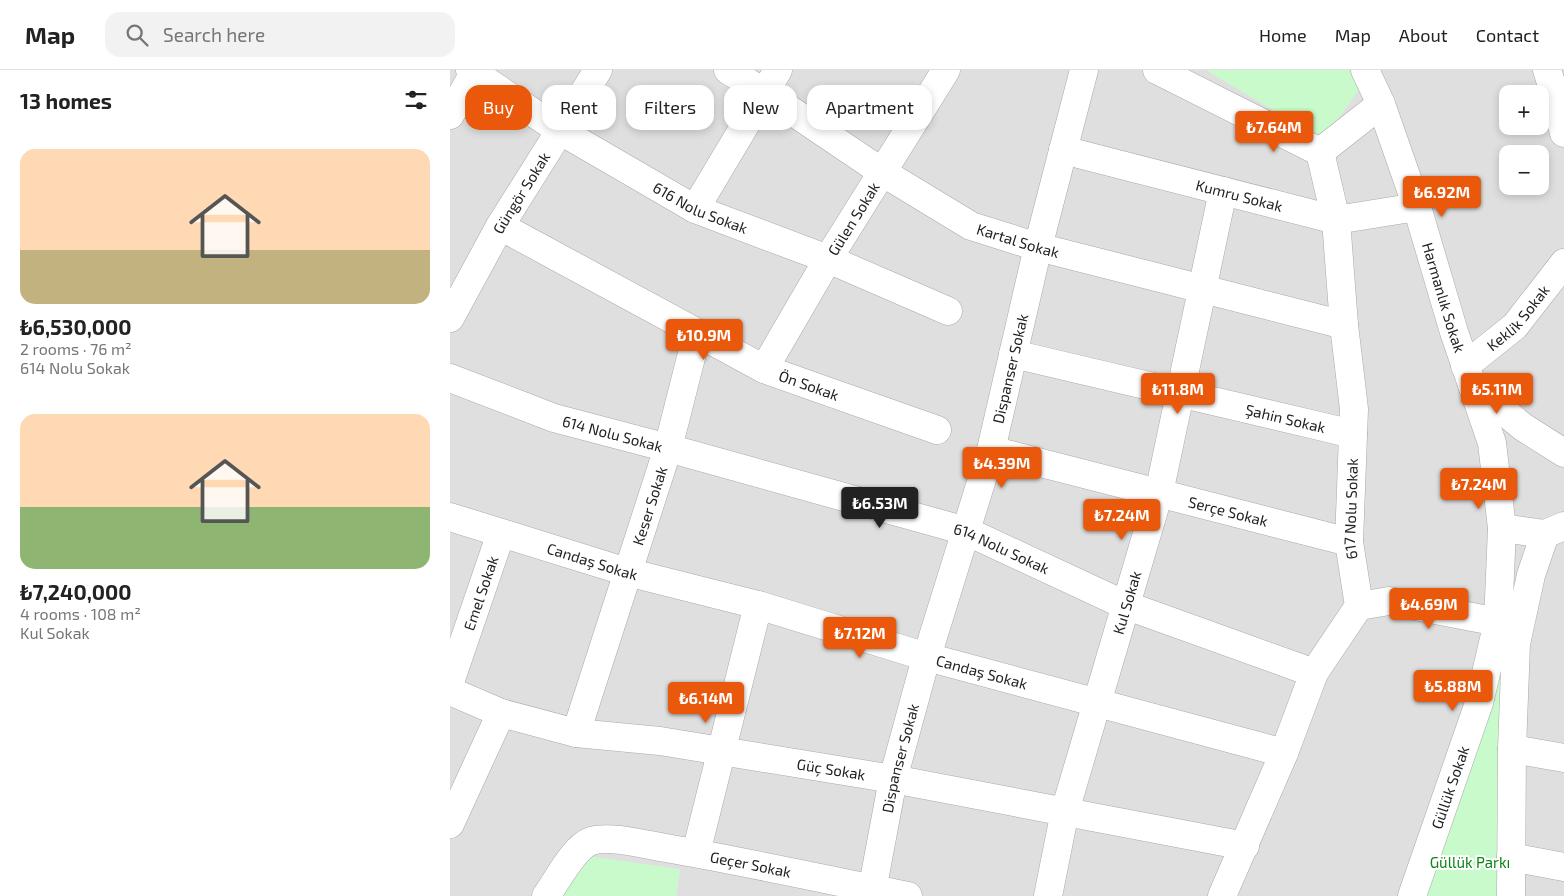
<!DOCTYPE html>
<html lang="en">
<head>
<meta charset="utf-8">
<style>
  :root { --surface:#fff; --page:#f2f2f2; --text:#222; --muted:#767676; --line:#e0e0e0; --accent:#ea580c }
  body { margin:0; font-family:"Exo 2",sans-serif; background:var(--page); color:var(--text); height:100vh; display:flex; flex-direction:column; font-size:19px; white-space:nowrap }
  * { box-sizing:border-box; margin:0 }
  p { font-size:16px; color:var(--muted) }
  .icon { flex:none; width:28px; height:28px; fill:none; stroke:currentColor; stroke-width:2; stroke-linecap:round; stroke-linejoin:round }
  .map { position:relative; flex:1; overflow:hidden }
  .panel { display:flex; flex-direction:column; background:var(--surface); width:450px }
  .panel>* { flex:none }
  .hud { position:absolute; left:15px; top:15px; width:475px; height:45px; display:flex; gap:10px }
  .buttons { position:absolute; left:1049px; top:15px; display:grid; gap:10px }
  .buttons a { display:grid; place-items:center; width:50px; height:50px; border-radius:10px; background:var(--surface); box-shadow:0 2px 8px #0003; font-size:25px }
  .price { position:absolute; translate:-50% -42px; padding:0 11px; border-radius:5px; background:var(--accent); color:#fff; font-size:16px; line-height:32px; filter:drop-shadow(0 1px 2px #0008) }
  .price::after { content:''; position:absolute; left:50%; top:30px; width:15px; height:11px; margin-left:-8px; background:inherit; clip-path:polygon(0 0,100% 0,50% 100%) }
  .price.selected { background:#222; color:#fff }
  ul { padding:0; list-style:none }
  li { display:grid; align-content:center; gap:10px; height:265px; padding:0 20px }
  li span { display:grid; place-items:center; height:155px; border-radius:15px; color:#555 }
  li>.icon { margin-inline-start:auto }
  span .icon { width:90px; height:90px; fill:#fffc; stroke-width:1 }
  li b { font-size:21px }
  h2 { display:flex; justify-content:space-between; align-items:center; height:60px; padding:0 20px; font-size:21px }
  .tag { padding:0 18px; border-radius:15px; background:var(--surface); box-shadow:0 2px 8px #0003; font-size:18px; line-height:45px }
  .tag.selected { background:var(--accent); color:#fff }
  header { display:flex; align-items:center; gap:30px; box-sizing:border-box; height:70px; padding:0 25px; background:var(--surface); border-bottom:1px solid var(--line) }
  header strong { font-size:24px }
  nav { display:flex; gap:28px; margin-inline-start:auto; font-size:18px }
  .search { width:350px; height:45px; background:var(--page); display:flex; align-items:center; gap:12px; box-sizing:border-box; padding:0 18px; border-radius:15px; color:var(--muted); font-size:19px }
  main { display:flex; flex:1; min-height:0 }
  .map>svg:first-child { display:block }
</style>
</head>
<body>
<header>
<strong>Map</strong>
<div class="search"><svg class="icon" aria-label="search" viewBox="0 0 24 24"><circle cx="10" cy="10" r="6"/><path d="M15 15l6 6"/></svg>Search here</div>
<nav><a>Home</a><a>Map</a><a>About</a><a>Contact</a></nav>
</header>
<main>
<section class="panel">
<h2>13 homes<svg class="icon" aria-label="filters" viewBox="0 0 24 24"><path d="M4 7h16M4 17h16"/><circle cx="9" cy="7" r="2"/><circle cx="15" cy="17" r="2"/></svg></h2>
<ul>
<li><span style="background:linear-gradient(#ffd9b3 65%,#c2b280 0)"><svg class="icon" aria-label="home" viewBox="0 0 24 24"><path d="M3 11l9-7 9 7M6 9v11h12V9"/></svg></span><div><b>₺6,530,000</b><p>2 rooms · 76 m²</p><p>614 Nolu Sokak</p></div></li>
<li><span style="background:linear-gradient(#ffd9b3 60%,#8fb573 0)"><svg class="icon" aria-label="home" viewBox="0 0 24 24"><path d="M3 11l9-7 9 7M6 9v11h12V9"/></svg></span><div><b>₺7,240,000</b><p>4 rooms · 108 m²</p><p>Kul Sokak</p></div></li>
</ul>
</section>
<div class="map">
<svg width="1114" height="826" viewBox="0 0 1114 826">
  <rect width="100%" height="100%" fill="#f2efe9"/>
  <path fill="#e0dfdf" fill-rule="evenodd" d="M0 0H1114V826H226L230 799 110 826H0ZM1058 24H1090V56H1058ZM1058 84H1090V116H1058Z"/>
  <path fill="#c8facc" d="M756 0H899L909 20 872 70Z
    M1057 582 1052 826H974L1034 657Z
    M138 786 230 799 226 826H110Z"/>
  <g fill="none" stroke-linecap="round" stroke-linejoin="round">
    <g stroke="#a9a9a9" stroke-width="29">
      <g id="minor">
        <path id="s1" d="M20 0 109 60 245 139 378 189 498 241"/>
        <path id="s2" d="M278 0 315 23 432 102 521 156 588 177 894 255"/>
        <path d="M707 0 870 82 931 34"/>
        <path id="s3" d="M915 0 931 34 967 137 1004 262 1042 373 1052 458 1095 464 1114 456"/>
        <path d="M1097 0 1105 25 1114 63"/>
        <path d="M0 45 24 3"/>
        <path id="s4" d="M613 80 886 150 967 137"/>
        <path d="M245 139 328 0"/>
        <path id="s5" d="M50 156 314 299 487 360"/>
        <path id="s6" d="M0 248 50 156 148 0"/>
        <path id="s7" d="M563 284 903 364"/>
        <path id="s8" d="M1015 296 1065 256 1114 193"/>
        <path id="s9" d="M314 299 378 189 496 0"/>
        <path id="s10" d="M0 308 104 348 218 378 516 461 675 535 864 603"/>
        <path d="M1022 315 1073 357 1114 383"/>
        <path id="s11" d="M541 380 899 472"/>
        <path id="s12" d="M0 447 177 502 308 535 477 587 834 683"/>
        <path d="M909 536 939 531 1048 552"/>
        <path id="s13" d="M0 612 51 463"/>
        <path id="s14" d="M0 621 51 643 126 663 210 671 443 709 795 776"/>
        <path id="s15" d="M126 663 218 378 247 264"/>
        <path d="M1062 679 1114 688"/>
        <path d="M0 754 51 643"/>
        <path d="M246 783 308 535"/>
        <path d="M1061 787 1114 797"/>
        <path id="s16" d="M96 826C107 811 124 777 141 771 162 765 196 775 216 778 297 792 378 810 458 826"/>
        <path id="s17" d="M421 826 443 709 473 599 541 380 588 177 634 0"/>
        <path id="s18" d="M598 826 615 741 709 423 773 121"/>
        <path id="s19" d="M772 826 834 683 864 603 909 536 899 472 904 339 894 255 886 150 870 82"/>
        <path id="s20" d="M962 826 1029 633 1048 552 1052 458"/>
        <path d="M1061 826 1062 679 1066 574 1081 505 1095 464"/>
      </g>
    </g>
    <use href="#minor" stroke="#fff" stroke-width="28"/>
  </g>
  <g text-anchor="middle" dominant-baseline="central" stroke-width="4" stroke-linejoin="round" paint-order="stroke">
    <g font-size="15" fill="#222" stroke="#fff">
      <text stroke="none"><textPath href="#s6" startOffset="144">Güngör Sokak</textPath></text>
      <text stroke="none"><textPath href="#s4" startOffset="182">Kumru Sokak</textPath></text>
      <text stroke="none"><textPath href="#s1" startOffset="269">616 Nolu Sokak</textPath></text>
      <text stroke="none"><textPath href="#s9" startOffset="175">Gülen Sokak</textPath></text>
      <text stroke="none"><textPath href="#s2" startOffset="338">Kartal Sokak</textPath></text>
      <text stroke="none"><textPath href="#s3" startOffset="241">Harmanlık Sokak</textPath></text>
      <text stroke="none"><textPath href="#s8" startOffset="72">Keklik Sokak</textPath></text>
      <text stroke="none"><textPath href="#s17" startOffset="546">Dispanser Sokak</textPath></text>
      <text stroke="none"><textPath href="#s5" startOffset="348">Ön Sokak</textPath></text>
      <text stroke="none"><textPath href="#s7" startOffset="280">Şahin Sokak</textPath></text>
      <text stroke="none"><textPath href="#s10" startOffset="172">614 Nolu Sokak</textPath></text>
      <text stroke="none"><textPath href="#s15" startOffset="239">Keser Sokak</textPath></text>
      <text stroke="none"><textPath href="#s19" startOffset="420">617 Nolu Sokak</textPath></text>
      <text stroke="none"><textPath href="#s11" startOffset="245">Serçe Sokak</textPath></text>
      <text stroke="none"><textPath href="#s10" startOffset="578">614 Nolu Sokak</textPath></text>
      <text stroke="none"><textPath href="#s12" startOffset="149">Candaş Sokak</textPath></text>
      <text stroke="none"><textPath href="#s13" startOffset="94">Emel Sokak</textPath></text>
      <text stroke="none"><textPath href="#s18" startOffset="304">Kul Sokak</textPath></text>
      <text stroke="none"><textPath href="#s12" startOffset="554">Candaş Sokak</textPath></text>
      <text stroke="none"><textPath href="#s17" startOffset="141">Dispanser Sokak</textPath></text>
      <text stroke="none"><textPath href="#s14" startOffset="391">Güç Sokak</textPath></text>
      <text stroke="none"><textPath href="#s20" startOffset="115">Güllük Sokak</textPath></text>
      <text stroke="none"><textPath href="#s16" startOffset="234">Geçer Sokak</textPath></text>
    </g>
    <g font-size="15" fill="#0c8416" stroke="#fff">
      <text x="1020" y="792">Güllük Parkı</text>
    </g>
  </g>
</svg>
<div class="buttons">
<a>+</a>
<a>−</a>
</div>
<b class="price" style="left:824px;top:83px">₺7.64M</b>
<b class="price" style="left:992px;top:148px">₺6.92M</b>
<b class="price" style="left:254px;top:291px">₺10.9M</b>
<b class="price" style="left:728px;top:345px">₺11.8M</b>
<b class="price" style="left:1047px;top:345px">₺5.11M</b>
<b class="price" style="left:552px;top:419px">₺4.39M</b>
<b class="price" style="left:1029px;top:440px">₺7.24M</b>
<b class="price selected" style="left:430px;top:459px">₺6.53M</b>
<b class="price" style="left:672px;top:471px">₺7.24M</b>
<b class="price" style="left:979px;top:560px">₺4.69M</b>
<b class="price" style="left:410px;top:589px">₺7.12M</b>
<b class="price" style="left:1003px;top:642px">₺5.88M</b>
<b class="price" style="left:256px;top:654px">₺6.14M</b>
<div class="hud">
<a class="tag selected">Buy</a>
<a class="tag">Rent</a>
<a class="tag">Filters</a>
<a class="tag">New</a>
<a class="tag">Apartment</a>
</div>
</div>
</main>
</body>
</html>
